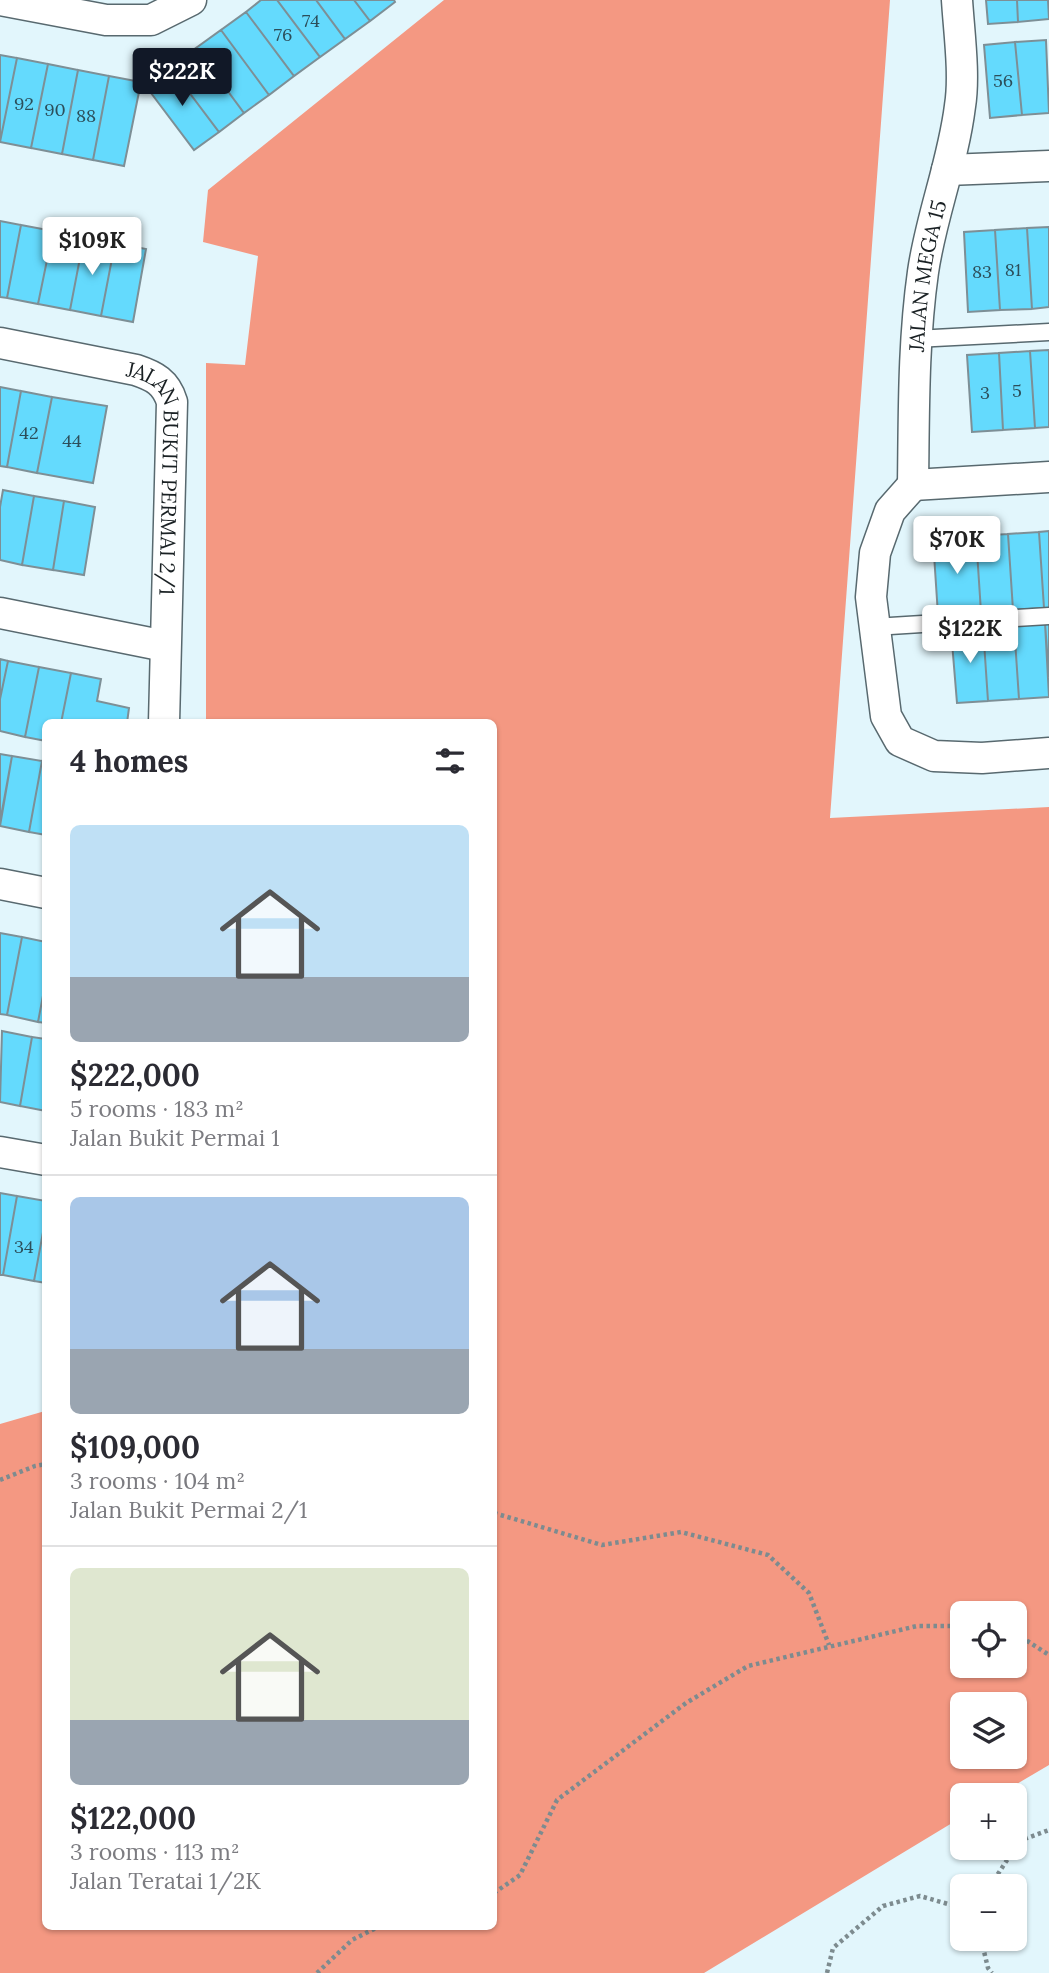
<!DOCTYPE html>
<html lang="en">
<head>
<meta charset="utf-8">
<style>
  :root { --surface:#fff; --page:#f2f2f3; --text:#2b2b33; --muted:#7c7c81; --line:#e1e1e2; --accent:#111827 }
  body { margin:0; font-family:Lora,serif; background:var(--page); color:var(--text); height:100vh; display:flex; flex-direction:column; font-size:26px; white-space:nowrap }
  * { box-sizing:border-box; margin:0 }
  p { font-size:23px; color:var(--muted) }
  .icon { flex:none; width:38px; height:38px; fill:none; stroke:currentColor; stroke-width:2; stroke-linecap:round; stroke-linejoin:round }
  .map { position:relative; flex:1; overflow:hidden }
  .details { position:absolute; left:42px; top:719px; width:455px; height:1211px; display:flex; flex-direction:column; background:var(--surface); border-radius:10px; box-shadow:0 2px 5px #0004 }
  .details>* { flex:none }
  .fabs { position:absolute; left:950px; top:1601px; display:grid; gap:14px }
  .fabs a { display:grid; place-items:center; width:77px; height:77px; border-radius:10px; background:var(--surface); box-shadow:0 2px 5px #0004; font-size:35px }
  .price { position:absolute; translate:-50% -60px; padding:0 16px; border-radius:7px; background:#fff; color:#222; font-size:23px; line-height:46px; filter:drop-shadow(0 2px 4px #0008) }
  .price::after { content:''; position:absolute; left:50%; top:42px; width:21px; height:16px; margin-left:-10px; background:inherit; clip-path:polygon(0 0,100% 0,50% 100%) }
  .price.selected { background:var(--accent); color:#fff }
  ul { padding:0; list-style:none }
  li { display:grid; align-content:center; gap:14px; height:371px; padding:0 28px }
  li+li { border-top:2px solid var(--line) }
  li span { display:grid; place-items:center; height:217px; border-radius:10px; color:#555 }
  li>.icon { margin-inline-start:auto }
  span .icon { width:126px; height:126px; fill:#fffc; stroke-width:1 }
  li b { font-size:30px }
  h2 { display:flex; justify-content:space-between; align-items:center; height:84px; padding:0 28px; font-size:30px }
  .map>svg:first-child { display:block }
</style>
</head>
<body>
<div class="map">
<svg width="1049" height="1973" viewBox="0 0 1049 1973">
  <rect width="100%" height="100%" fill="#e2f6fc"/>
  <path fill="#f49882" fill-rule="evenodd" d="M444 0H890L830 818 1049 807V1765L998 1795 962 1796V1817L704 1973H0V1424L45 1411 46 1927H494V723H206V363L245 365 258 256 203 242 208 190ZM962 1614H1015V1666H962ZM962 1704H1015V1757H962Z"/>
  <path fill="#64dafd" stroke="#7d8f96" stroke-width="2" d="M261 0H277L320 57 294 76 246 12Z
    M277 0H316L345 39 320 57Z
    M316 0H354L370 21 345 39Z
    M354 0H394L395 2 370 21Z
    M986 0H1017L1018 22 988 24Z
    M1017 0H1048L1049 19 1018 22Z
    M246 12 294 76 269 95 221 30Z
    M221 30 269 95 244 113 196 48Z
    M1046 40 1049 113 1022 115 1015 42Z
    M1015 42 1022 115 990 118 984 45Z
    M196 48 244 113 219 132 170 67Z
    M0 55 17 58 0 142Z
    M17 58 48 64 31 148 0 142Z
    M48 64 78 70 62 154 31 148Z
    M170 67 219 132 194 150 145 85Z
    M78 70 109 76 93 160 62 154Z
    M109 76 141 82 124 166 93 160Z
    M0 221 21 225 7 298 0 297Z
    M21 225 53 231 38 304 7 298Z
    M1049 227V307L1032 309 1027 228Z
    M1027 228 1032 309 1000 310 995 230Z
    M995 230 1000 310 968 312 964 232Z
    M53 231 84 237 70 310 38 304Z
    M84 237 115 243 101 316 70 310Z
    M115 243 146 249 133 322 101 316Z
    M1049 350V427L1035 428 1030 351Z
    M1030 351 1035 428 1003 430 999 353Z
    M999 353 1003 430 972 432 967 355Z
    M0 387 21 391 7 467 0 466Z
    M21 391 52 397 37 473 7 467Z
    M52 397 107 406 93 483 37 473Z
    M3 490 34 496 22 565 0 560V507Z
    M34 496 64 501 53 570 22 565Z
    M64 501 95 507 84 575 53 570Z
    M1049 531V608H1044L1039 532Z
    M1039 532 1044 608 1013 610 1008 534Z
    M1008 534 1013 610 981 612 976 536Z
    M976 536 981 612 938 615 933 539Z
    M1045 623H1049V677Z
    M1045 623 1049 697 1019 699 1014 625Z
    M1014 625 1019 699 988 701 983 627Z
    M983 627 988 701 957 703 951 630Z
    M0 659 8 661 0 699Z
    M8 661 39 667 25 737 0 731V699Z
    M39 667 71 673 61 723H46V741L25 737Z
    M71 673 101 679 97 701 129 708 127 723H61Z
    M0 754 12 756 0 822Z
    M12 756 42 761 29 832 0 826Z
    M42 761 46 762V835L29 832Z
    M0 933 22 937 7 1015 0 1014Z
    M22 937 46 942V980L38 1022 7 1015Z
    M46 980V1023L38 1022Z
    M2 1031 32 1037 20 1106 0 1102Z
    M32 1037 46 1039V1111L20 1106Z
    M0 1193 17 1196 3 1275H0Z
    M17 1196 46 1201V1216L34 1281 3 1275Z
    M46 1216V1283L34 1281Z"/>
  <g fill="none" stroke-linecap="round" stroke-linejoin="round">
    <g stroke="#58696f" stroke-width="19">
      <path id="lane" d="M915 339 1049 332
        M874 627 1049 616"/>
    </g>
    <g stroke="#58696f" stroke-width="33">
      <g id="street">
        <path d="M0 0 106 20H151L191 0"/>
        <path d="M947 170 1049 166"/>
        <path id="s1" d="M0 343 136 370C154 376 166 382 172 402L164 723"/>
        <path id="s2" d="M913 485C914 414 913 343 923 272 931 216 953 163 960 106 965 75 959 32 957 0"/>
        <path d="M913 485 890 511 875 553 871 597 886 716 900 741 934 756 982 758 1049 753"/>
        <path d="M913 485 1049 477"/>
        <path d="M0 613 165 646"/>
        <path d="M0 884 46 893"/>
        <path d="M0 1152 46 1160"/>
      </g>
    </g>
    <path stroke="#7d8b8f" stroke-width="4.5" stroke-dasharray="3.5 3.5" stroke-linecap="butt" d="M0 1480 35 1466 46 1464
      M494 1513 602 1545 681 1532 768 1555 809 1593 829 1645
      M1015 1633 1049 1655
      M1015 1848 1019 1841 1049 1830
      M990 1886 1015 1848
      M494 1893 520 1875 557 1800 686 1703 748 1666 917 1626H962
      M981 1939 988 1968 992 1973
      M317 1973 352 1940 378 1927
      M827 1973 833 1948 883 1906 920 1896 962 1908"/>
    <use href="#lane" stroke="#fff" stroke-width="16"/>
    <use href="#street" stroke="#fff" stroke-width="30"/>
  </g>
  <g text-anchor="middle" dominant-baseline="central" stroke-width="5" stroke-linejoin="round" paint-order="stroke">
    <g font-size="18" fill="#2c4e5a">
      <text x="311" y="20">74</text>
      <text x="283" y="34">76</text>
      <text x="1003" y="80">56</text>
      <text x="24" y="103">92</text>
      <text x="55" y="109">90</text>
      <text x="86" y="115">88</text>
      <text x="1013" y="269">81</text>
      <text x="982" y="271">83</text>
      <text x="1017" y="390">5</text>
      <text x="985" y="392">3</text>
      <text x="29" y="432">42</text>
      <text x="72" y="440">44</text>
      <text x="24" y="1246">34</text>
    </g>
    <g font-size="21" fill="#192023" stroke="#fff">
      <text stroke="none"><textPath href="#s2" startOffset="210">JALAN MEGA 15</textPath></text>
      <text stroke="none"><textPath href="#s1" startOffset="256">JALAN BUKIT PERMAI 2/1</textPath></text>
    </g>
  </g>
</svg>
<div class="fabs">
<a><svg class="icon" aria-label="locate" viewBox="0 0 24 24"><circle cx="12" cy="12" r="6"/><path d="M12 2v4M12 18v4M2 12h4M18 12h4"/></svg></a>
<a><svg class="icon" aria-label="layers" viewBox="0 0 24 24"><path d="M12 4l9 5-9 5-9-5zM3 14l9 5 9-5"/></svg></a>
<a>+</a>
<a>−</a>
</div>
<b class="price selected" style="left:182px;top:108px">$222K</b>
<b class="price" style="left:92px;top:277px">$109K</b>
<b class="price" style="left:957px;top:576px">$70K</b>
<b class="price" style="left:970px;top:665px">$122K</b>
<section class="details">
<h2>4 homes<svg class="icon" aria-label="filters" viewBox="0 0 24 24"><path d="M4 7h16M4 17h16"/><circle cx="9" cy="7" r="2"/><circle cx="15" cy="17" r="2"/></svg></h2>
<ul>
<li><span style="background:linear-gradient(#bfe0f5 70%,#9aa5b1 0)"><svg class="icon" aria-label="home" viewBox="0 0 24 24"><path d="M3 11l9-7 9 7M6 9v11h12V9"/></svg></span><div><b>$222,000</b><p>5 rooms · 183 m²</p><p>Jalan Bukit Permai 1</p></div></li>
<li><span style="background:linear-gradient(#a9c7e8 70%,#9aa5b1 0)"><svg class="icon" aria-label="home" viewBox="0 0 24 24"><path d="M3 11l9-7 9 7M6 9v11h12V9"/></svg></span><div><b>$109,000</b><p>3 rooms · 104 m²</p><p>Jalan Bukit Permai 2/1</p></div></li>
<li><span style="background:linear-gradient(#dfe7d0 70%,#9aa5b1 0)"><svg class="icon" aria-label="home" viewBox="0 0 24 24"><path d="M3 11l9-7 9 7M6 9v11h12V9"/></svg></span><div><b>$122,000</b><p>3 rooms · 113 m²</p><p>Jalan Teratai 1/2K</p></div></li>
</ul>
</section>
</div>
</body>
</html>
